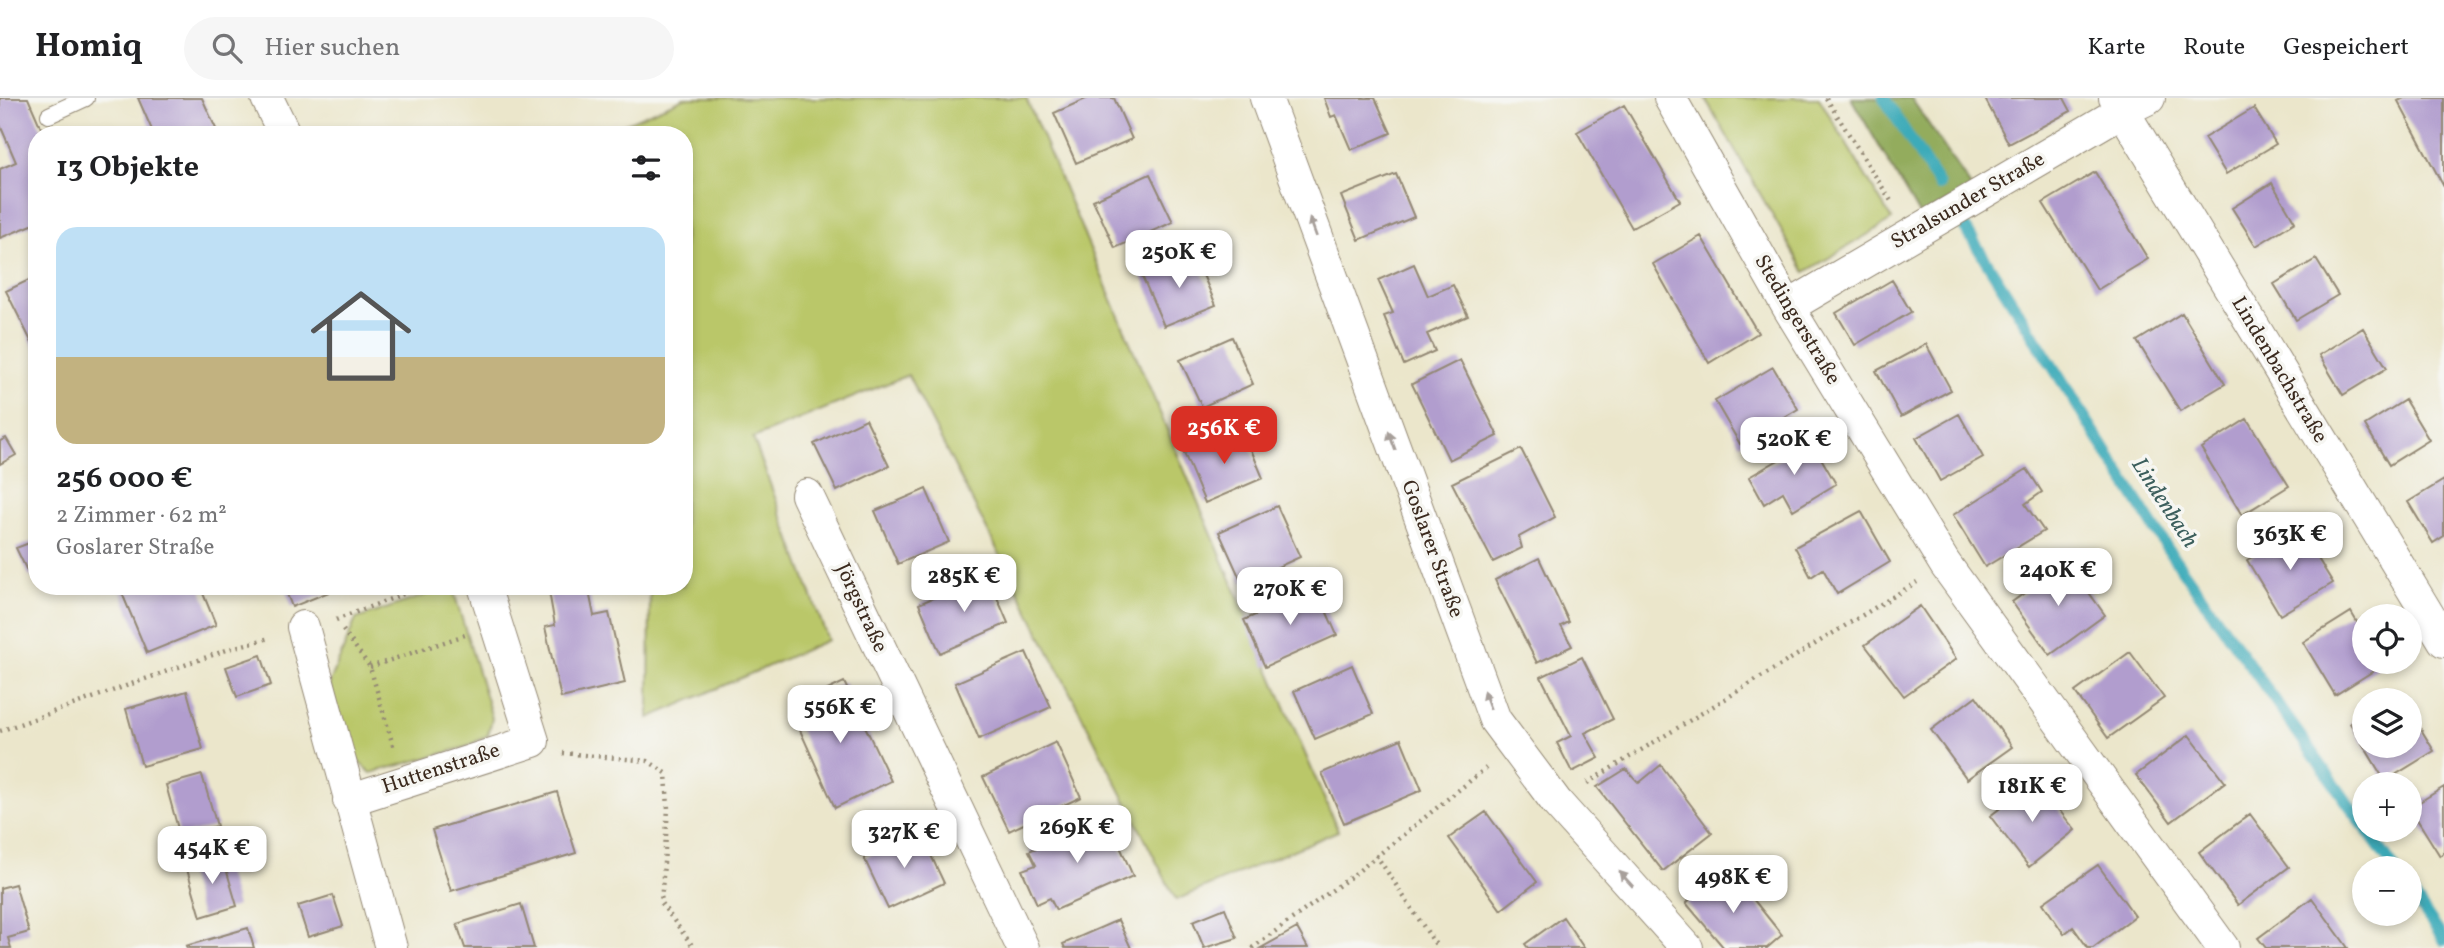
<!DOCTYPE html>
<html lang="de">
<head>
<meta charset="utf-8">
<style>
  :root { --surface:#fff; --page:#f6f6f6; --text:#202124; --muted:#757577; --line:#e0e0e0; --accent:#d93025 }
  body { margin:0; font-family:Vollkorn,serif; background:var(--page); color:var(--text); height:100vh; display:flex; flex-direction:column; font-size:26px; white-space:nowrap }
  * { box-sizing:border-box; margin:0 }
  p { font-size:23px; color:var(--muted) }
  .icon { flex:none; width:38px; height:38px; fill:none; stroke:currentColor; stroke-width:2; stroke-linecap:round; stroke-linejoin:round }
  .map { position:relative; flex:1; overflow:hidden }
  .sheet { position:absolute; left:28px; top:28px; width:665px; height:469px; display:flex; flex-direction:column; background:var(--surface); border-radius:28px; box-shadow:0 4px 10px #0003 }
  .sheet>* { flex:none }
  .fabs { position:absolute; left:2352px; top:506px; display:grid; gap:14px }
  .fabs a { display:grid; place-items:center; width:70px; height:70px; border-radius:50%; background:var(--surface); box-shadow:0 4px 10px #0003; font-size:35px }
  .price { position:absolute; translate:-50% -60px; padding:0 16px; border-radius:14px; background:#fff; color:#222; font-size:23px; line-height:46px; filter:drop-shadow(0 2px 4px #0008) }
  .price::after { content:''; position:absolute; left:50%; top:42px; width:21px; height:16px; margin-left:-10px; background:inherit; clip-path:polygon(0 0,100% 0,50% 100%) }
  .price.on { background:var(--accent); color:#fff }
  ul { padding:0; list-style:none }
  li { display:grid; align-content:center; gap:14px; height:371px; padding:0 28px }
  li span { display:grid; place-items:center; height:217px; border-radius:21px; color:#555 }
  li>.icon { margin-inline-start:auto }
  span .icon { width:126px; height:126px; fill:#fffc; stroke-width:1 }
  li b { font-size:30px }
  h2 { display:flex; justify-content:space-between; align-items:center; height:84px; padding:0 28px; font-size:30px }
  header { display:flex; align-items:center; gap:42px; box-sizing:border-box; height:98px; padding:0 35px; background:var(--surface); border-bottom:2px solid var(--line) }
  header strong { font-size:33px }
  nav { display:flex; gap:38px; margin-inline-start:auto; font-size:24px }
  .search { width:490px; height:63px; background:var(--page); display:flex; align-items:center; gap:18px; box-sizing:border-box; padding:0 24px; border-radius:38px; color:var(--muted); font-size:26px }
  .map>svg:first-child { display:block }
</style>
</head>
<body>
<header>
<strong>Homiq</strong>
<div class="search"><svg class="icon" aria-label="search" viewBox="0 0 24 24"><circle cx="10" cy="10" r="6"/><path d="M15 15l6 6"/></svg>Hier suchen</div>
<nav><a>Karte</a><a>Route</a><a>Gespeichert</a></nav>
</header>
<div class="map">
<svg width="2444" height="850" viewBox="0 0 2444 850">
  <rect width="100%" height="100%" fill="#f6f6f2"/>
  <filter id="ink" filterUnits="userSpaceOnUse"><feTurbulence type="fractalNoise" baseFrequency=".0143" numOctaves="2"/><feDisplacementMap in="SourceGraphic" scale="14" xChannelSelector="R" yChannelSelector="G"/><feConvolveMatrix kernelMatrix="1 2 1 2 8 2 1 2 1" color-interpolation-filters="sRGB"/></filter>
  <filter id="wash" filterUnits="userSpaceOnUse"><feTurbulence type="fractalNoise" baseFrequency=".00686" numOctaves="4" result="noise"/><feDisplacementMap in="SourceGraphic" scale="28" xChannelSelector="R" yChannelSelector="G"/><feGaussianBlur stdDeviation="1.57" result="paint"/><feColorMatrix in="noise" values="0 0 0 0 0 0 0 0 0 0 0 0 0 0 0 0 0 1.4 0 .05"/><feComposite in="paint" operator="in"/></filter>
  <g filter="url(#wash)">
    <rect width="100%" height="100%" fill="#ebe6cb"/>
    <path fill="#bac769" stroke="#7a7844" stroke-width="2" d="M684 0H1026L1338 733 1176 802 908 277 753 340 828 542 649 620 650 488H684V37H599Z
      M1705 0H1819L1892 122 1805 174Z
      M452 488 492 620 488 637 466 649 371 675 348 655 329 586 356 521Z"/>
    <path fill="#93ac5d" stroke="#676b3e" stroke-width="2" d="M1851 0H1911L1973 92 1920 118Z"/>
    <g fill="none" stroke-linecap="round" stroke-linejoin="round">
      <path stroke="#3cabb9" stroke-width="12" d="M1884 0 1939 87
        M1966 131 2169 453 2364 728
        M2367 732 2394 770
        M2410 792 2444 842"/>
    </g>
    <g id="blocks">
      <path fill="#b19dce" d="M0 0H28L44 37H37V55L32 58 37 69V125L0 140V71L16 64 0 27Z
        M138 0H202L217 33 208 37H140L152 32Z
        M1088 0H1114L1132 41 1076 65 1054 15Z
        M1324 0H1375L1391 35 1351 52 1336 17 1331 19Z
        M1987 0H2064L2071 13 2009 46 1985 1Z
        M2404 0H2444V89L2398 3Z
        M1624 7 1680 103 1632 130 1577 34Z
        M2254 10 2276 46 2226 76 2204 40Z
        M2095 74 2148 161 2097 192 2043 105Z
        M1150 76 1173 124 1115 150 1093 102Z
        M1396 76 1414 119 1359 142 1341 98Z
        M2272 85 2295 124 2256 148 2232 110Z
        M1701 138 1758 235 1709 265 1653 166Z
        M1194 156 1216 207 1164 228 1142 178Z
        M2316 161 2338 197 2296 222 2274 186Z
        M1414 166 1428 198 1453 187 1468 218 1427 236 1435 253 1404 267 1384 218 1393 215 1378 182Z
        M37 178V255L6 193Z
        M1892 182 1911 214 1855 247 1836 215Z
        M2182 215 2225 286 2180 313 2137 243Z
        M2363 230 2387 270 2343 297 2319 257Z
        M1232 239 1253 286 1202 309 1180 262Z
        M1926 246 1951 292 1901 319 1876 273Z
        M1460 262 1498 338 1449 362 1412 286Z
        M1773 269 1798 311 1740 346 1715 303Z
        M2405 302 2429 342 2389 367 2365 327Z
        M1959 316 1983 359 1940 383 1916 340Z
        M866 321 889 368 837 393 814 346Z
        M2247 321 2289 388 2242 417 2201 350Z
        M1242 330 1263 380 1205 405 1184 355Z
        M6 340 16 357 0 366V343Z
        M1811 343 1836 386 1793 412 1783 394 1764 406 1749 379Z
        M1521 351 1555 419 1519 439 1522 450 1493 464 1452 385Z
        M2027 371 2042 394 2025 406 2044 433 1985 469 1953 417Z
        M2444 382V438L2433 445 2408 404Z
        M926 391 949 444 898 466 875 413Z
        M1277 408 1300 459 1242 485 1219 434Z
        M1861 413 1890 464 1837 496 1823 471 1811 479 1795 449Z
        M2299 430 2333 485 2280 517 2247 462Z
        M37 442V476L30 479 16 450Z
        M1539 460 1569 524 1561 528 1572 548 1537 565 1495 482Z
        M2067 464 2105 517 2050 557 2012 504Z
        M987 476 1008 525 940 555 919 506Z
        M119 488H200L216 527 147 555Z
        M284 488H327L329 494 292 509Z
        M548 488H588L594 518 609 515 625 585 561 600 545 529 555 527Z
        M1316 490 1337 537 1265 569 1244 522Z
        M1920 508 1956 561 1904 598 1865 547Z
        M2351 514 2364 536V564H2381L2383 567 2335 597 2303 544Z
        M1026 554 1051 609 979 641 955 585Z
        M2130 554 2164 600 2108 640 2075 594Z
        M261 557 271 587 237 599 226 569Z
        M1582 559 1613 621 1585 635 1599 660 1572 674 1557 645 1571 638 1541 579Z
        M1352 567 1373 616 1315 641 1294 593Z
        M844 584 891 683 835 710 790 610Z
        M187 593 203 651 142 668 126 611Z
        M1976 598 2012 649 1967 681 1931 632Z
        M2410 613 2434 653 2385 683 2350 625 2364 616V648H2410Z
        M2189 637 2225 684 2171 724 2136 677Z
        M1401 641 1422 692 1344 725 1322 675Z
        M1056 644 1081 699 1009 733 983 679Z
        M1661 667 1712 735 1663 773 1597 689 1626 671 1639 685Z
        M202 677 217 728 180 738 166 687Z
        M2036 683 2075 732 2029 769 1990 718Z
        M2444 689V755L2440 758 2410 710Z
        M557 694 576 755 451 793 432 732Z
        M1486 714 1537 784 1501 812 1449 740Z
        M2250 716 2289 769 2238 807 2199 754Z
        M1107 719 1133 778 1056 812 1050 800 1037 806 1022 772 1036 767 1029 753Z
        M920 734 944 785 888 811 864 760Z
        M222 757 237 808 201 819 186 768Z
        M2098 767 2135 818 2093 850H2088L2073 829 2064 836 2043 805Z
        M1728 770 1782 837 1767 850H1724L1686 805Z
        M15 786 29 834 8 840 11 850H0V790Z
        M333 797 343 828 308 839 298 808Z
        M2312 800 2348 850H2266L2258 840Z
        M521 806 534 850H465L457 826Z
        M1225 810 1237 840 1204 850 1193 823Z
        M1563 819 1584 850H1528L1525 846Z
        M1118 822 1131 850H1065L1063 846Z
        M248 830 254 850H187L186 848Z
        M1297 830 1308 850H1261Z"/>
    </g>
  </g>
  <g filter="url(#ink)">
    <use href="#blocks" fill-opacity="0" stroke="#938874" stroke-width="2"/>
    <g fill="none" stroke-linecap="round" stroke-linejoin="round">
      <g stroke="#938874" stroke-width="18">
        <path id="lane" d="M49 17 86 0"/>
      </g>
      <g stroke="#938874" stroke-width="34">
        <path id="street" d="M267 0 285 37
          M1266 0 1495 622 1557 705 1687 850
          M1670 0 1788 209 1945 466 2223 850
          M2115 0 2444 543
          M1788 209 2122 13 2149 0
          M807 397 1023 850
          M303 529 391 850
          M349 702 533 643 484 488"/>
      </g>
      <path stroke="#938874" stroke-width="4.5" stroke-dasharray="2 5" stroke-linecap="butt" d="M1826 0 1893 106
        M336 522 424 488
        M343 532 370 569 394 651
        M370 569 465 537
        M0 633 235 549 270 540
        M563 655 648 663 666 675 668 711 661 805 694 850
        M1587 685 1917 484
        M1376 757 1438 850
        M1252 850 1356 775 1486 670"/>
      <use href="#lane" stroke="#fff" stroke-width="16"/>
      <use href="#street" stroke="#fff" stroke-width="32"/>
    </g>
    <defs><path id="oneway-solid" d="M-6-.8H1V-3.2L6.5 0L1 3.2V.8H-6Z" transform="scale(1.75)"/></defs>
    <g fill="#a79f9a">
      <use href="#oneway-solid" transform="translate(1313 129) rotate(-110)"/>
      <use href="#oneway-solid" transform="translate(1392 343) rotate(-110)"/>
      <use href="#oneway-solid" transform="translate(1487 602) rotate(-110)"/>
      <use href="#oneway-solid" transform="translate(1626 781) rotate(-132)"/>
    </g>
  </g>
  <g text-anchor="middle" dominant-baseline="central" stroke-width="7" stroke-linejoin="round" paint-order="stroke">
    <g font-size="21" fill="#3b2a1e" stroke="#f6f6f2">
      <text transform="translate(1968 103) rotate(-30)">Stralsunder Straße</text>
      <text transform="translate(1797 222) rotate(59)">Stedingerstraße</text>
      <text transform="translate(2279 272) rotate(59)">Lindenbachstraße</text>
      <text transform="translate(1432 451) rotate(70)">Goslarer Straße</text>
      <text transform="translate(861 510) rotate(65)">Jörgstraße</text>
      <text transform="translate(441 671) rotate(-18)">Huttenstraße</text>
    </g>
    <g font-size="23" font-style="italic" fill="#3b5e5c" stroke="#f6f6f2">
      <text transform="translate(2164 405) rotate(57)">Lindenbach</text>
    </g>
  </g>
</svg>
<div class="fabs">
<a><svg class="icon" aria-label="locate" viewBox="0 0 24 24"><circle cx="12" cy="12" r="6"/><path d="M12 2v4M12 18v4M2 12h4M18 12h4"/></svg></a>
<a><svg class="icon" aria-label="layers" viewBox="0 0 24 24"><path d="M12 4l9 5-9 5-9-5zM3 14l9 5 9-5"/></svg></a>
<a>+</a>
<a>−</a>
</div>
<b class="price" style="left:1179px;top:192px">250K €</b>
<b class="price on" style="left:1224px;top:368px">256K €</b>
<b class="price" style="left:1794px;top:379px">520K €</b>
<b class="price" style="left:2290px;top:474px">363K €</b>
<b class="price" style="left:2058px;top:510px">240K €</b>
<b class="price" style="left:964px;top:516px">285K €</b>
<b class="price" style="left:1290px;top:529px">270K €</b>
<b class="price" style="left:840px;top:647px">556K €</b>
<b class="price" style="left:2032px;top:726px">181K €</b>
<b class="price" style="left:1077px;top:767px">269K €</b>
<b class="price" style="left:904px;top:772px">327K €</b>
<b class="price" style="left:212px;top:788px">454K €</b>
<b class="price" style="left:1733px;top:817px">498K €</b>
<section class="sheet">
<h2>13 Objekte<svg class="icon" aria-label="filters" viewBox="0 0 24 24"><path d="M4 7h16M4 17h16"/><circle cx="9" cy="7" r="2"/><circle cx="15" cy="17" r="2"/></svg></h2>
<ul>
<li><span style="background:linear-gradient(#bfe0f5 60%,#c2b280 0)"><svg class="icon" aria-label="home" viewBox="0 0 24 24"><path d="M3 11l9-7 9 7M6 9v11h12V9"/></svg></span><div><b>256 000 €</b><p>2 Zimmer · 62 m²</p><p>Goslarer Straße</p></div></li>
</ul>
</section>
</div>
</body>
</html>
